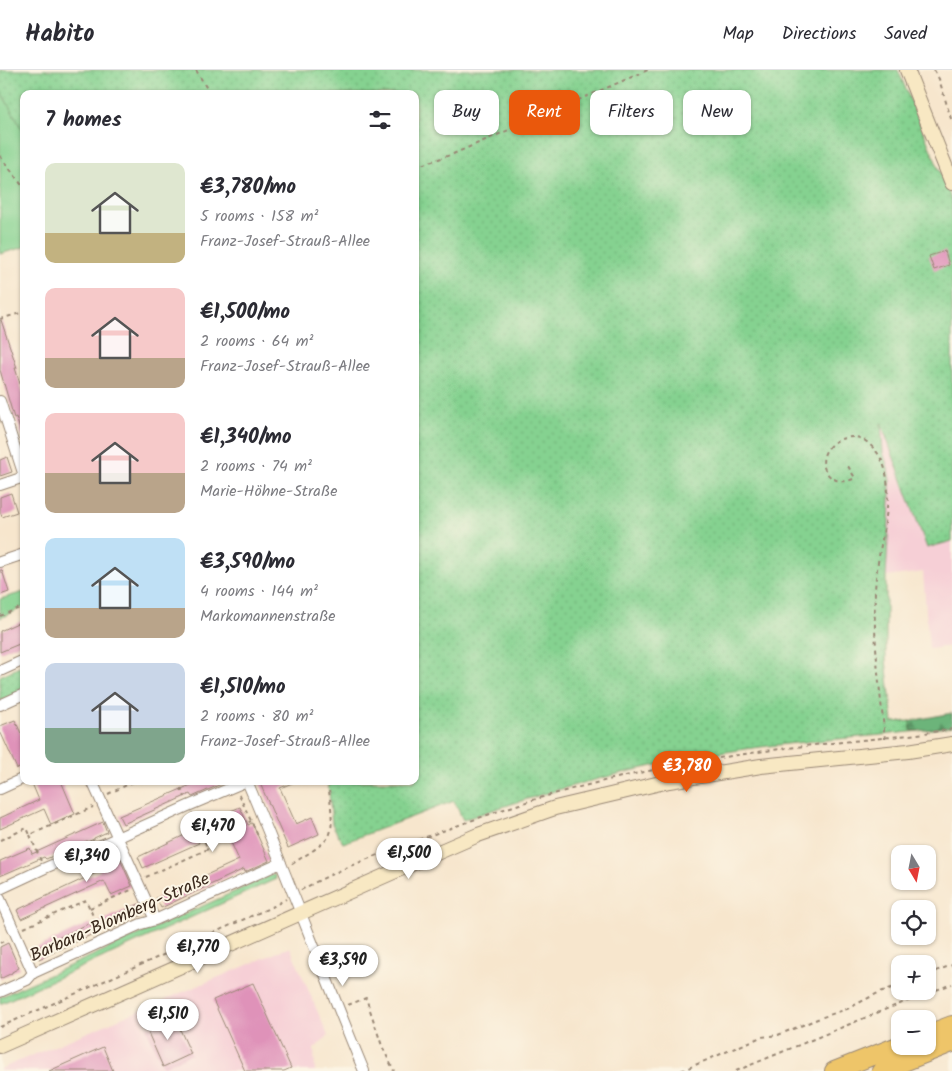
<!DOCTYPE html>
<html lang="en">
<head>
<meta charset="utf-8">
<style>
  :root { --surface:#fff; --page:#f2f2f3; --text:#2b2b33; --muted:#7c7c81; --line:#e1e1e2; --accent:#ea580c }
  body { margin:0; font-family:Kalam,sans-serif; background:var(--page); color:var(--text); height:100vh; display:flex; flex-direction:column; font-size:19px; white-space:nowrap }
  * { box-sizing:border-box; margin:0 }
  p { font-size:16px; color:var(--muted) }
  .icon { flex:none; width:28px; height:28px; fill:none; stroke:currentColor; stroke-width:2; stroke-linecap:round; stroke-linejoin:round }
  .map { position:relative; flex:1; overflow:hidden }
  .panel { position:absolute; left:20px; top:20px; width:399px; height:695px; display:flex; flex-direction:column; background:var(--surface); border-radius:10px; box-shadow:0 1px 4px #0004 }
  .panel>* { flex:none }
  .banner { position:absolute; left:434px; top:20px; width:442px; height:45px; display:flex; gap:10px }
  .needle { width:32px; rotate:170deg }
  .controls { position:absolute; left:891px; top:775px; display:grid; gap:10px }
  .controls a { display:grid; place-items:center; width:45px; height:45px; border-radius:10px; background:var(--surface); box-shadow:0 1px 4px #0004; font-size:25px }
  .price { position:absolute; translate:-50% -42px; padding:0 11px; border-radius:18px; background:#fff; color:#222; font-size:16px; line-height:32px; filter:drop-shadow(0 1px 2px #0008) }
  .price::after { content:''; position:absolute; left:50%; top:30px; width:15px; height:11px; margin-left:-8px; background:inherit; clip-path:polygon(0 0,100% 0,50% 100%) }
  .price.selected { background:var(--accent); color:#fff }
  ul { padding:0; list-style:none }
  li { display:flex; align-items:center; gap:15px; height:125px; padding:0 25px }
  li span { display:grid; place-items:center; flex:none; width:140px; height:100px; border-radius:10px; color:#555 }
  li>.icon { margin-inline-start:auto }
  span .icon { width:60px; height:60px; fill:#fffc; stroke-width:1 }
  li b { font-size:21px }
  h2 { display:flex; justify-content:space-between; align-items:center; height:60px; padding:0 25px; font-size:21px }
  .chip { padding:0 18px; border-radius:10px; background:var(--surface); box-shadow:0 1px 4px #0004; font-size:18px; line-height:45px }
  .chip.selected { background:var(--accent); color:#fff }
  header { display:flex; align-items:center; gap:30px; box-sizing:border-box; height:70px; padding:0 25px; background:var(--surface); border-bottom:1px solid var(--line) }
  header strong { font-size:24px }
  nav { display:flex; gap:28px; margin-inline-start:auto; font-size:18px }
  .map>svg:first-child { display:block }
</style>
</head>
<body>
<header>
<strong>Habito</strong>
<nav><a>Map</a><a>Directions</a><a>Saved</a></nav>
</header>
<div class="map">
<svg width="952" height="1001" viewBox="0 0 952 1001">
  <defs>
    <pattern id="grass-dots" width="8" height="8" patternUnits="userSpaceOnUse" patternTransform="scale(1.25)"><rect width="8" height="8" fill="#85d290"/><path d="M2 2h.1M6 6h.1" fill="none" stroke="#74b47c" stroke-width="1.8" stroke-linecap="round"/></pattern>
    <pattern id="forest-firs" width="22" height="20" patternUnits="userSpaceOnUse" patternTransform="scale(1.25)"><rect width="22" height="20" fill="#6cb47a"/><path d="M5 1l3.5 6h-7zM16 11l3.5 6h-7z" fill="#5a9363"/></pattern>
  </defs>
  <rect width="100%" height="100%" fill="#fcf5e5"/>
  <filter id="ink" filterUnits="userSpaceOnUse"><feTurbulence type="fractalNoise" baseFrequency=".02" numOctaves="2"/><feDisplacementMap in="SourceGraphic" scale="10" xChannelSelector="R" yChannelSelector="G"/><feConvolveMatrix kernelMatrix="1 2 1 2 8 2 1 2 1" color-interpolation-filters="sRGB"/></filter>
  <filter id="wash" filterUnits="userSpaceOnUse"><feTurbulence type="fractalNoise" baseFrequency=".0096" numOctaves="4" result="noise"/><feDisplacementMap in="SourceGraphic" scale="20" xChannelSelector="R" yChannelSelector="G"/><feGaussianBlur stdDeviation="1.12" result="paint"/><feColorMatrix in="noise" values="0 0 0 0 0 0 0 0 0 0 0 0 0 0 0 0 0 1.4 0 .05"/><feComposite in="paint" operator="in"/></filter>
  <g filter="url(#wash)">
    <rect width="100%" height="100%" fill="#f7e6cd"/>
    <path fill="#f6cfd6" d="M881 350 927 478 952 471V576L929 579 923 502 886 507 890 430V411L888 398 883 382Z
      M290 877 328 966 314 979 315 1001H0V999Z"/>
    <path fill="url(#grass-dots)" stroke="#607e57" d="M0 0H898L952 131V471L927 478 881 353 883 382 888 398 890 411V430L886 507V590L893 652 910 651 911 660 919 661C869 667 818 670 768 676 664 689 562 716 463 750L454 731 343 773 332 754 328 711H415V24H24V63L0 20Z
      M24 595V620L0 631V606Z"/>
    <path fill="url(#forest-firs)" stroke="#546f4c" d="M952 643V656L919 661 911 660 910 651Z"/>
    <path fill="#85d290" stroke="#607e57" d="M0 20 24 63V177L0 184Z
      M24 522V537L0 548V529Z
      M274 804 276 809 0 934V927Z"/>
    <g id="blocks">
      <path fill="#df92b9" d="M945 181 949 195 934 200 929 186Z
        M1 250 17 298H15L24 326V366H22L16 347 14 348 0 300V251Z
        M7 387 12 402 0 406V390Z
        M11 423 17 442 2 447 0 441V427Z
        M0 500H2L9 522 0 525Z
        M24 550V572L0 582V561Z
        M15 650 24 670V696L17 699 0 661V656Z
        M31 711H61L75 744 51 755 44 739 0 759V748L39 730Z
        M200 711H228L192 727 190 724 123 754 119 746Z
        M259 711H297L280 718 296 754 312 747 319 764 288 778Z
        M240 737 248 755 252 753 269 791 245 802 244 799 161 838 156 828 239 790 224 757 197 769 199 773 143 798 138 787 204 756 203 753Z
        M103 752 107 762 94 768V769L87 772V771L46 789 44 787 0 806V791L30 778 32 784Z
        M115 778 132 816 111 825 104 811 21 849 17 840 100 801 93 785 97 783H100L101 784Z
        M139 834 144 844 107 861 106 858 39 889 34 879 90 853 91 856Z
        M8 873 19 898 12 902V903L0 909V877Z
        M253 913 291 998 284 1001H245L213 930Z
        M174 946 191 984 163 997 146 958Z
        M103 977 113 1001H49Z"/>
    </g>
  </g>
  <g filter="url(#ink)">
    <use href="#blocks" fill-opacity="0" stroke="#998876" stroke-width="1"/>
    <g fill="none" stroke-linecap="round" stroke-linejoin="round">
      <g stroke="#998876" stroke-width="12">
        <path id="street" d="M0 331 24 406
          M0 415 24 407
          M0 492 24 484
          M0 601 24 590
          M0 635 24 624
          M92 711 155 850
          M247 711C288 807 324 905 364 1001
          M0 719 24 708
          M0 819 45 798 96 776H99L188 736 247 711
          M0 829 33 903
          M0 922 27 910 33 903 141 854 155 850 281 793"/>
      </g>
      <g stroke="#998876" stroke-width="16">
        <path id="secondary" d="M907 0 952 113
          M0 976 425 788 478 765 555 738 669 711 761 696 908 681 952 674"/>
      </g>
      <g stroke="#998876" stroke-width="20">
        <path id="highway" d="M928 964 952 955
          M834 1001 900 975
          M881 1001 952 973"/>
      </g>
      <path stroke="#998876" stroke-width="2" stroke-dasharray="4 4" stroke-linecap="butt" d="M196 0 210 24
        M934 0 939 9 952 52
        M0 86 24 118
        M415 97 453 84 648 0
        M0 249 24 242
        M848 396 855 408C831 421 811 392 832 374 838 369 846 367 854 367 860 367 865 370 870 375 892 393 889 428 885 453 881 476 876 498 875 521 873 570 880 620 885 669
        M0 546 24 536
        M177 711 185 727
        M108 724 135 711
        M239 725 258 766
        M30 765 41 791
        M0 770 27 758 30 765 93 737
        M205 772 251 751
        M292 794C302 787 323 776 329 766 335 756 329 723 328 711
        M146 807 208 779 192 743
        M301 820C340 798 383 783 426 767 462 754 499 740 536 729 611 707 687 692 765 681 827 672 890 669 952 659
        M90 838 131 820
        M24 858 86 830 100 862
        M0 873 7 869
        M928 904 952 895
        M348 935 366 928 382 976 394 1001
        M0 957 274 836 286 829
        M681 1001 761 967 778 965 820 948 847 939 880 922 900 915
        M736 1001 884 940 952 914"/>
      <use href="#street" stroke="#fff" stroke-width="10"/>
      <use href="#secondary" stroke="#f8e8c3" stroke-width="14"/>
      <use href="#highway" stroke="#eec569" stroke-width="18"/>
    </g>
  </g>
  <g text-anchor="middle" dominant-baseline="central" stroke-width="4" stroke-linejoin="round" paint-order="stroke">
    <g font-size="18" fill="#3b2a1e" stroke="#fcf5e5">
      <text transform="translate(120 848) rotate(-24)">Barbara-Blomberg-Straße</text>
    </g>
  </g>
</svg>
<div class="controls">
<a><svg class="needle" viewBox="-14 -14 28 28"><path d="M0-13l5 13h-10z" fill="#e53935"/><path d="M0 13l5-13h-10z" fill="#7c7c81"/></svg></a>
<a><svg class="icon" aria-label="locate" viewBox="0 0 24 24"><circle cx="12" cy="12" r="6"/><path d="M12 2v4M12 18v4M2 12h4M18 12h4"/></svg></a>
<a>+</a>
<a>−</a>
</div>
<b class="price selected" style="left:687px;top:723px">€3,780</b>
<b class="price" style="left:213px;top:783px">€1,470</b>
<b class="price" style="left:409px;top:810px">€1,500</b>
<b class="price" style="left:87px;top:813px">€1,340</b>
<b class="price" style="left:198px;top:904px">€1,770</b>
<b class="price" style="left:343px;top:917px">€3,590</b>
<b class="price" style="left:168px;top:971px">€1,510</b>
<div class="banner">
<a class="chip">Buy</a>
<a class="chip selected">Rent</a>
<a class="chip">Filters</a>
<a class="chip">New</a>
</div>
<section class="panel">
<h2>7 homes<svg class="icon" aria-label="filters" viewBox="0 0 24 24"><path d="M4 7h16M4 17h16"/><circle cx="9" cy="7" r="2"/><circle cx="15" cy="17" r="2"/></svg></h2>
<ul>
<li><span style="background:linear-gradient(#dfe7d0 70%,#c2b280 0)"><svg class="icon" aria-label="home" viewBox="0 0 24 24"><path d="M3 11l9-7 9 7M6 9v11h12V9"/></svg></span><div><b>€3,780/mo</b><p>5 rooms · 158 m²</p><p>Franz-Josef-Strauß-Allee</p></div></li>
<li><span style="background:linear-gradient(#f6c9c9 70%,#b9a48a 0)"><svg class="icon" aria-label="home" viewBox="0 0 24 24"><path d="M3 11l9-7 9 7M6 9v11h12V9"/></svg></span><div><b>€1,500/mo</b><p>2 rooms · 64 m²</p><p>Franz-Josef-Strauß-Allee</p></div></li>
<li><span style="background:linear-gradient(#f6c9c9 60%,#b9a48a 0)"><svg class="icon" aria-label="home" viewBox="0 0 24 24"><path d="M3 11l9-7 9 7M6 9v11h12V9"/></svg></span><div><b>€1,340/mo</b><p>2 rooms · 74 m²</p><p>Marie-Höhne-Straße</p></div></li>
<li><span style="background:linear-gradient(#bfe0f5 70%,#b9a48a 0)"><svg class="icon" aria-label="home" viewBox="0 0 24 24"><path d="M3 11l9-7 9 7M6 9v11h12V9"/></svg></span><div><b>€3,590/mo</b><p>4 rooms · 144 m²</p><p>Markomannenstraße</p></div></li>
<li><span style="background:linear-gradient(#c9d6e8 65%,#7fa58c 0)"><svg class="icon" aria-label="home" viewBox="0 0 24 24"><path d="M3 11l9-7 9 7M6 9v11h12V9"/></svg></span><div><b>€1,510/mo</b><p>2 rooms · 80 m²</p><p>Franz-Josef-Strauß-Allee</p></div></li>
</ul>
</section>
</div>
</body>
</html>
